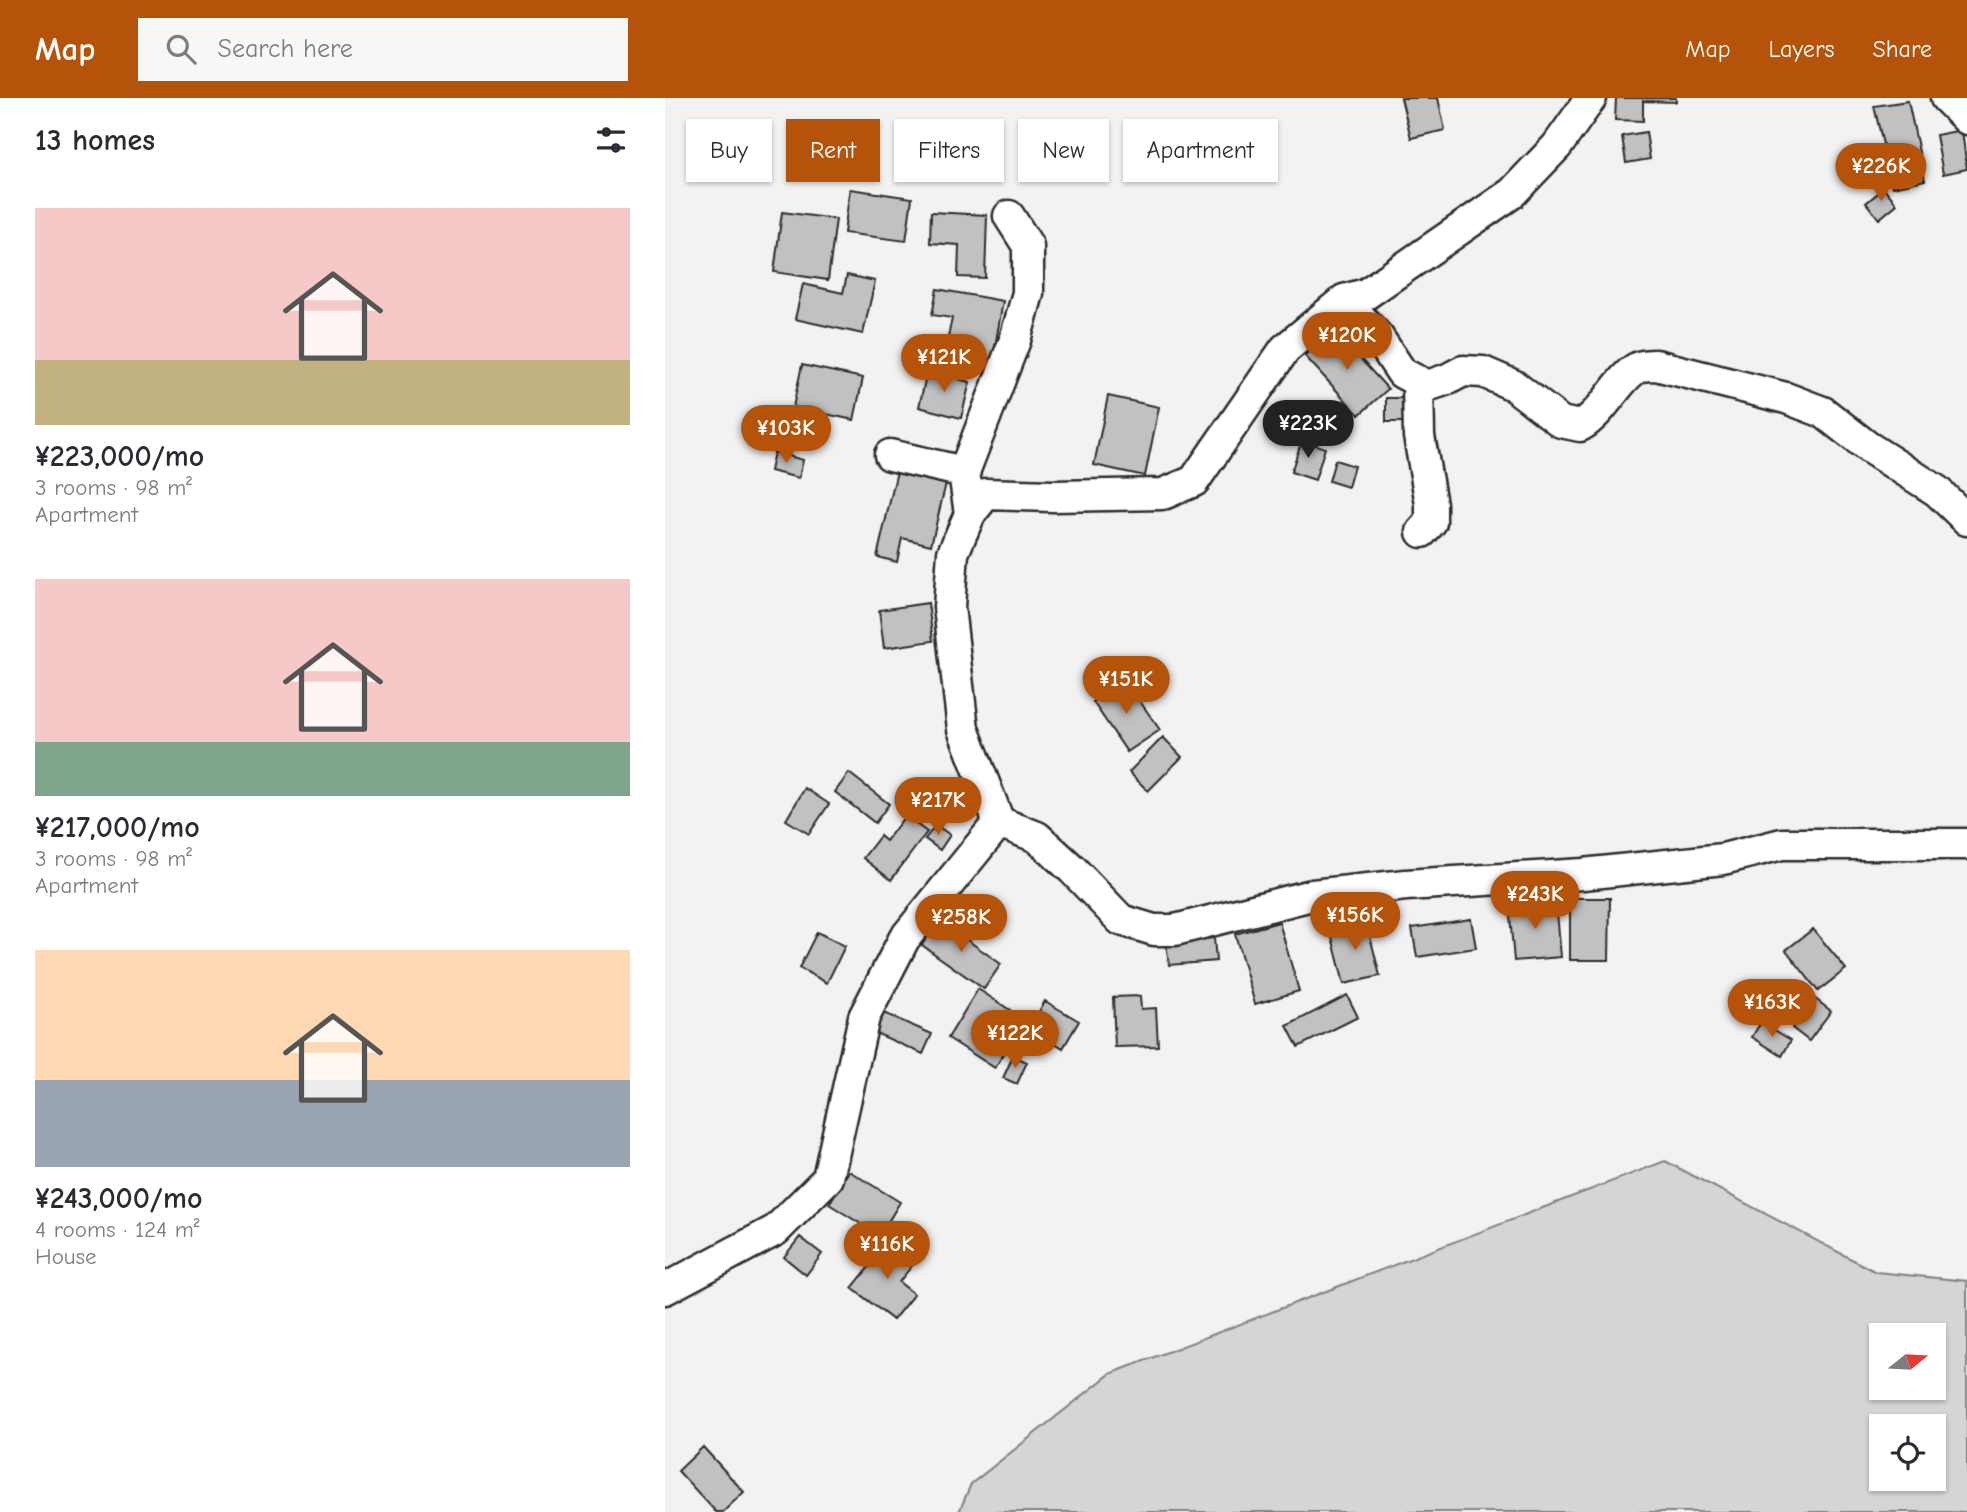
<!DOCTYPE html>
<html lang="en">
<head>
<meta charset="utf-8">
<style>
  :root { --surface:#fff; --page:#f7f7f7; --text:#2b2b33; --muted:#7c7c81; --accent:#b45309 }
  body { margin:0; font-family:"Comic Neue",sans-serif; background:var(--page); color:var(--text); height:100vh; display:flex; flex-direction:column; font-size:26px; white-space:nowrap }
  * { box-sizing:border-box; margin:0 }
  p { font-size:23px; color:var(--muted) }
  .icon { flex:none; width:38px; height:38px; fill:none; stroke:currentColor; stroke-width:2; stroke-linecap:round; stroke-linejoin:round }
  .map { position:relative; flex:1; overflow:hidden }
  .details { display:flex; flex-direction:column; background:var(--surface); width:665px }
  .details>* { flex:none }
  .top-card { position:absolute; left:21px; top:21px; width:665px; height:63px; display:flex; gap:14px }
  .needle { width:46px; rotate:72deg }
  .controls { position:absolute; left:1204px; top:1225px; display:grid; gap:14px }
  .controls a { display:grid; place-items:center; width:77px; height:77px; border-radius:0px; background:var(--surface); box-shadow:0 2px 5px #0004; font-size:35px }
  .price { position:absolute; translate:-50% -60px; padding:0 16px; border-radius:24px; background:var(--accent); color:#fff; font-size:23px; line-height:46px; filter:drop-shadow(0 2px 4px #0008) }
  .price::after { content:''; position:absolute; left:50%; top:42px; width:21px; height:16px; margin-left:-10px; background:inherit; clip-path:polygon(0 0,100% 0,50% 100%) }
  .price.on { background:#222; color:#fff }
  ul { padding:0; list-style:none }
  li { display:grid; align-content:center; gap:14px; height:371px; padding:0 35px }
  li span { display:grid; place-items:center; height:217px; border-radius:0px; color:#555 }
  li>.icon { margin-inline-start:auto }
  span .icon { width:126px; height:126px; fill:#fffc; stroke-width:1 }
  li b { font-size:30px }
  h2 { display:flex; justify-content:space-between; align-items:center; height:84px; padding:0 35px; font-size:30px }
  .pill { padding:0 24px; border-radius:0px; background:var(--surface); box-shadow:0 2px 5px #0004; font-size:24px; line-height:63px }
  .pill.on { background:var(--accent); color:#fff }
  header { display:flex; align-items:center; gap:42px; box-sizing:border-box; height:98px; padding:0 35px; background:var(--accent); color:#fff }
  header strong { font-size:33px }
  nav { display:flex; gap:38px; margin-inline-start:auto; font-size:24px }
  .search { width:490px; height:63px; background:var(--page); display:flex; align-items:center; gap:18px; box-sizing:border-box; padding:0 24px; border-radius:0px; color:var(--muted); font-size:26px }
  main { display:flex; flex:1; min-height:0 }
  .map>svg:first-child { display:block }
</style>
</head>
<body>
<header>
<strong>Map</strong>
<div class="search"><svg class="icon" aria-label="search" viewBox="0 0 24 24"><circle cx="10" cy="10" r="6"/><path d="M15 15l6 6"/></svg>Search here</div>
<nav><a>Map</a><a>Layers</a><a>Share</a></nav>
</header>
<main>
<section class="details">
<h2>13 homes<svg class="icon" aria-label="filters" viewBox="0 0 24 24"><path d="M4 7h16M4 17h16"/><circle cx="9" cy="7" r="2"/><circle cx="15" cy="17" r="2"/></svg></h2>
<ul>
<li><span style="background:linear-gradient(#f6c9c9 70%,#c2b280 0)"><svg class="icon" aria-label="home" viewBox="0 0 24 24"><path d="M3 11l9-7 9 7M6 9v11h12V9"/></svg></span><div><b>¥223,000/mo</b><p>3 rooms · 98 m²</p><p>Apartment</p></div></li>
<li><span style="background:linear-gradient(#f6c9c9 75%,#7fa58c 0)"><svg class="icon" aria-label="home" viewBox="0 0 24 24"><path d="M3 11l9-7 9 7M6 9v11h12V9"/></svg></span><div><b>¥217,000/mo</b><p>3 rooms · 98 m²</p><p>Apartment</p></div></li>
<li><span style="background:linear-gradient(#ffd9b3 60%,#9aa5b1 0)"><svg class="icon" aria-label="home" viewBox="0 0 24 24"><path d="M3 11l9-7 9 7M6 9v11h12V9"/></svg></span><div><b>¥243,000/mo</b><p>4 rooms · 124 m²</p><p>House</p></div></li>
</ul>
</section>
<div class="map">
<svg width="1302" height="1414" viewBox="0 0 1302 1414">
  <rect width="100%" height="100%" fill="#f2f2f2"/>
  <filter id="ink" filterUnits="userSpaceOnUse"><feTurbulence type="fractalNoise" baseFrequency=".0143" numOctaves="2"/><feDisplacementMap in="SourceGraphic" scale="14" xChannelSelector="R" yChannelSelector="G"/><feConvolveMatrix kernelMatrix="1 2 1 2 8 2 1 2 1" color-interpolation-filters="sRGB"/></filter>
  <g filter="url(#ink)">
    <path fill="#d5d5d5" stroke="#808080" stroke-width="2" fill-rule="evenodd" d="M1000 1063 1211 1174 1302 1183V1414H294L306 1386 445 1276ZM1216 1237H1269V1290H1216ZM1216 1328H1269V1381H1216Z"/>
    <path fill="#c1c1c1" stroke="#2b2b2b" stroke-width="2" d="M736 0H773L780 32 746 40Z
      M951 0H1011V4L978 3V23L950 22Z
      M1243 3 1260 82 1228 89 1209 8Z
      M1297 32 1302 71 1278 76 1271 37Z
      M981 34 985 61 961 65 957 38Z
      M1219 90 1232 106 1214 121 1201 105Z
      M185 91 247 100 241 143 179 135Z
      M117 114 171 121 163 182 109 174Z
      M266 114 322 117 320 180 293 179 294 147 265 145Z
      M182 177 210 183 198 236 130 221 138 186 178 195Z
      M272 191 338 203 327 266 259 253 261 240 282 244 287 220 267 217Z
      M669 232 723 291 694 317 640 258Z
      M137 267 198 280 189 322 128 309Z
      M262 273 305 284 296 320 254 309Z
      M443 298 494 309 480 378 429 367Z
      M721 300H747V324H721Z
      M110 315 126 319 120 350 103 346Z
      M637 342 660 350 650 382 626 374Z
      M109 354 138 362 134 380 105 373Z
      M670 362 689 368 683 389 664 383Z
      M232 373 281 385 266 447 237 440 232 464 212 459Z
      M263 505 268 543 219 550 214 512Z
      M460 582 495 632 462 654 428 604Z
      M498 639 517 659 483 693 464 674Z
      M184 675 224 706 210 725 170 694Z
      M140 690 164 706 144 736 121 722Z
      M240 718 262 734 226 782 198 760 215 738 221 743Z
      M271 727 285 737 275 752 260 741Z
      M905 800H945L944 862H905Z
      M891 803 896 859 849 863 844 807Z
      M806 821 811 850 752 859 747 830Z
      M274 822 336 866 319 891 257 847Z
      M701 822 715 878 679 886 665 831Z
      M614 824 634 893 590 906 570 836Z
      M1148 831 1181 871 1153 893 1121 852Z
      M152 834 180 848 162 885 134 870Z
      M549 840 551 863 504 867 501 845Z
      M313 891 351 916 339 935 348 941 330 970 283 940Z
      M682 897 693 919 633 949 622 928Z
      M475 898 476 911 491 910 493 948 450 949 448 899Z
      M1149 900 1166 913 1144 943 1127 930Z
      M380 903 414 923 398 950 377 937 373 945 360 938Z
      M214 913 267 936 258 956 206 933Z
      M1096 924 1126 942 1117 958 1087 939Z
      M348 958 362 964 352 986 338 980Z
      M184 1073 235 1104 209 1147 194 1138 199 1128 164 1106Z
      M135 1139 157 1156 141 1177 119 1159Z
      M225 1143 250 1164 234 1184 249 1196 228 1222 187 1190Z
      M38 1349 79 1394 58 1414H51L13 1373Z"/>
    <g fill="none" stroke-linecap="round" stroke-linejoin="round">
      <g stroke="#2b2b2b" stroke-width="35">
        <path id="street" d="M926 0 892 48 847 95 701 196 679 202 620 251 529 383 498 396 388 398 321 396 305 416 288 455 284 509 298 631 334 724 372 739 407 771 456 822 489 832H510L647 797 741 787 918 776 1058 761 1117 746H1302
          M1281 0 1302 21
          M679 202 713 239 737 275 762 288 783 281 798 273 818 274 848 287 896 324 915 328C940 314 954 278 974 269 979 267 986 267 991 267L1121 300 1158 314 1203 349 1272 393 1302 422
          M753 283 754 338 766 406V424L757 434
          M225 357 299 374
          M305 416 299 374 350 242 363 195V148L344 118
          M0 1191 111 1132 163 1080 199 919 239 841 334 724"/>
      </g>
      <use href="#street" stroke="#fff" stroke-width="30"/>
    </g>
  </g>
</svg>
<div class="controls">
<a><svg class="needle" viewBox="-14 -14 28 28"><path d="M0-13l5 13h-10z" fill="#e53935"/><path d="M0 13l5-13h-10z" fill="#7c7c81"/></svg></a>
<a><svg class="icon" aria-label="locate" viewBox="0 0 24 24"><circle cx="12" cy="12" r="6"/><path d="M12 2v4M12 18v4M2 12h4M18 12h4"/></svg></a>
</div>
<b class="price" style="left:1216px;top:105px">¥226K</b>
<b class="price" style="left:682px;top:274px">¥120K</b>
<b class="price" style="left:279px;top:296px">¥121K</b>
<b class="price on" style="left:643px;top:362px">¥223K</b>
<b class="price" style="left:121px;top:367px">¥103K</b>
<b class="price" style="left:461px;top:618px">¥151K</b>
<b class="price" style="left:273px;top:739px">¥217K</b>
<b class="price" style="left:870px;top:833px">¥243K</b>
<b class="price" style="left:690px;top:854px">¥156K</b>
<b class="price" style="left:296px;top:856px">¥258K</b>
<b class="price" style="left:1107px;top:941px">¥163K</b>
<b class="price" style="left:350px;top:972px">¥122K</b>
<b class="price" style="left:222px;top:1183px">¥116K</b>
<div class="top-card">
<a class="pill">Buy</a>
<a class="pill on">Rent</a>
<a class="pill">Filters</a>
<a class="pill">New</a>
<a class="pill">Apartment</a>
</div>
</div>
</main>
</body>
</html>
